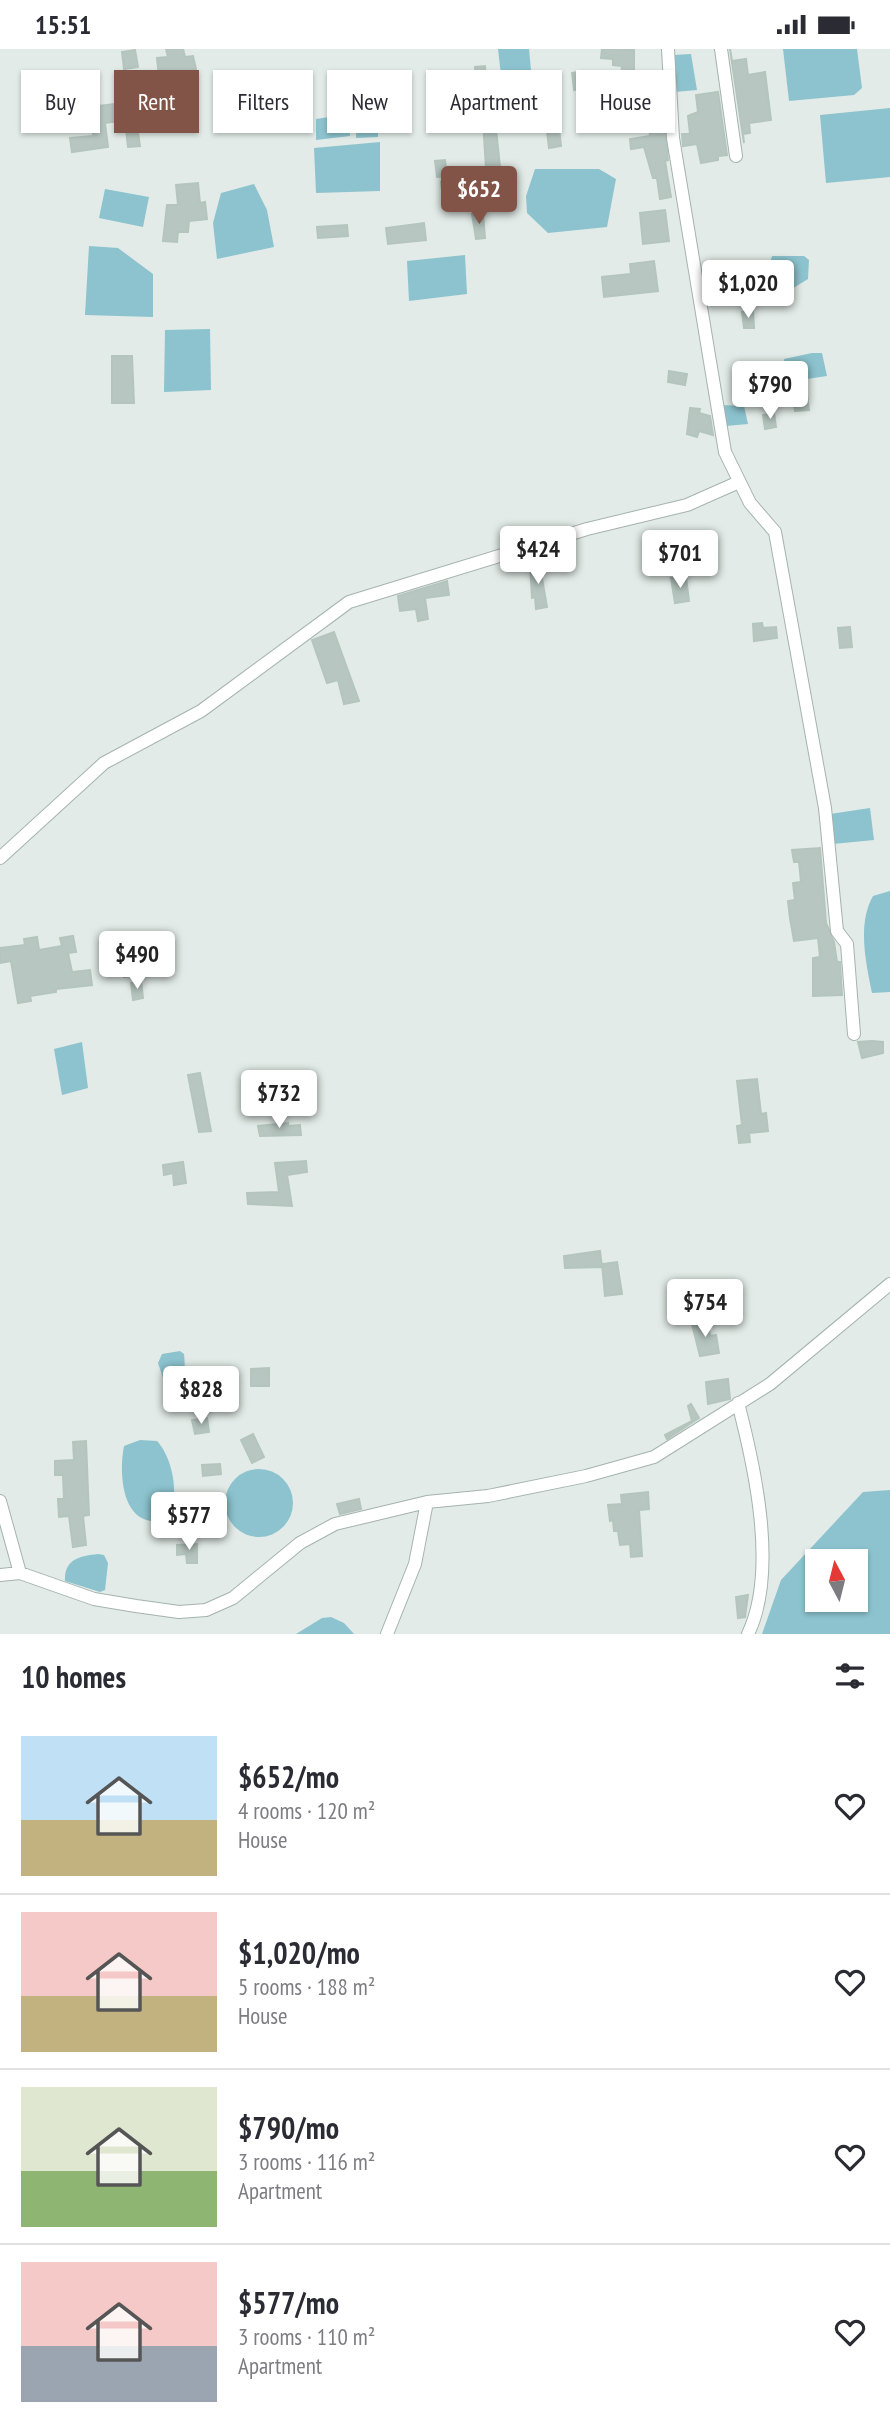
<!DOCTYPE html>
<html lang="en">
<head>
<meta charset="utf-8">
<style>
  :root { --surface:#fff; --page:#f2f2f3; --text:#2b2b33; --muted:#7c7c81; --line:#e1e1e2; --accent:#825347 }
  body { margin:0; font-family:"PT Sans Narrow",sans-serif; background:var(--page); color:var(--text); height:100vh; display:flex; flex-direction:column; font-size:26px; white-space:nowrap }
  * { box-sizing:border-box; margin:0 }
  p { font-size:23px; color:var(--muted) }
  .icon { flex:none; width:38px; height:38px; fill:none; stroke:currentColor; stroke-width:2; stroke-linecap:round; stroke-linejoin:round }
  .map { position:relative; height:1585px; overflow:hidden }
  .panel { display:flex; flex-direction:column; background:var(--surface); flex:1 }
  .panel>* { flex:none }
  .hud { position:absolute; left:21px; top:21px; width:849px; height:63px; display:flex; gap:14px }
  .needle { width:46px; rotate:353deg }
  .buttons { position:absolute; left:805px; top:1500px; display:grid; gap:14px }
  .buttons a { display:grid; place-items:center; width:63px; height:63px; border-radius:0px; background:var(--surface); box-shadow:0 2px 5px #0004; font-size:35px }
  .price { position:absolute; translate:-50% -60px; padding:0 16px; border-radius:7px; background:#fff; color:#222; font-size:23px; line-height:46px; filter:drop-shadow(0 2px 4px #0008) }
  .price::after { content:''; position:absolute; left:50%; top:42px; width:21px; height:16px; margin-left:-10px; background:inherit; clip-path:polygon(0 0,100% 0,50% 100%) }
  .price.on { background:var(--accent); color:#fff }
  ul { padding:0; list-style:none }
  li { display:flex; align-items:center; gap:21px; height:175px; padding:0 21px }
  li+li { border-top:2px solid var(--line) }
  li span { display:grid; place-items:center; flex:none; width:196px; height:140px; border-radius:0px; color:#555 }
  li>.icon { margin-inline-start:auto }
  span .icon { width:84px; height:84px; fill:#fffc; stroke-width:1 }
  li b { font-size:30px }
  h2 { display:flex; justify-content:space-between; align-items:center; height:84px; padding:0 21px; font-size:30px }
  .pill { padding:0 24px; border-radius:0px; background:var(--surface); box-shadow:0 2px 5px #0004; font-size:24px; line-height:63px }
  .pill.on { background:var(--accent); color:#fff }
  .status { display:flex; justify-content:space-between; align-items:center; height:49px; padding:0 35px; background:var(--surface); direction:ltr }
  .status svg { height:19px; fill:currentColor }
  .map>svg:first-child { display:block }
</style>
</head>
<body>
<div class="status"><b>15:51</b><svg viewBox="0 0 49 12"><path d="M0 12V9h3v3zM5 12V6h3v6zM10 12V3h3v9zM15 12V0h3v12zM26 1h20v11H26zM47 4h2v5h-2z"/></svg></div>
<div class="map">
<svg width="890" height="1585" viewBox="0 0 890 1585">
  <rect width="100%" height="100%" fill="#e2ebe7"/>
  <path fill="#8cc3ce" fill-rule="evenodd" d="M498 0H529L531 21 501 26Z
    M783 0H857L862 39 854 46 789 52Z
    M691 5 697 41 675 43 674 6Z
    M242 22 248 75 227 77 217 26Z
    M890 59V128L826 134 820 66Z
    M378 63V88L356 89 357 64Z
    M349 65 350 87 316 91V70Z
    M380 93V142L316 144 314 99Z
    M535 120H599L616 130 607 178 548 184 527 164 526 147Z
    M254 135 267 161 274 198 217 210 213 174 221 144Z
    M105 140 149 148 143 178 99 169Z
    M89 197 118 199 153 225V268L85 266Z
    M465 206 467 245 409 252 407 212Z
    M772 207H804L809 211 808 230 790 241 779 239 767 226Z
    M210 280 211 341 164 343 165 281Z
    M812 304H822L827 327 787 333 784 310Z
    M722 356 744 357 748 375 726 377Z
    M870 759 874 791 833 795 830 765Z
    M890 842V943L872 944C866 914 857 875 873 847Z
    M82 993 88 1039 62 1046 54 1000Z
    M180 1302 184 1305C186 1323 185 1333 165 1335L158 1314 162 1305Z
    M140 1391 157 1392C173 1409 182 1452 165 1471 123 1481 118 1428 124 1397Z
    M225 1454a34 34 0 1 1 68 0a34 34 0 1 1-68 0Z
    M890 1441V1585H762L781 1531 863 1443ZM856 1512V1550H817V1512Z
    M98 1505 104 1506 108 1514 105 1541 100 1543 65 1532C64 1510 80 1507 98 1505Z
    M331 1568 344 1574 354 1585H296L322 1569Z"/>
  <path fill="#b7c6c0" stroke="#b4c5be" stroke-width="2" d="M166 0H183L185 8 193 7 196 20 188 22 192 56 153 61 155 74 137 77 140 97 128 98 125 71 105 74 108 98 72 103 70 89 93 87 91 58 148 51 144 31 159 28 157 9 168 8Z
    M602 0 634 1V43L620 42 622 17 613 16V10L601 9Z
    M730 0 732 12 746 10 748 26 765 23 771 71 749 74 750 84 743 85 744 94Z
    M135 1 138 18 124 20 122 3Z
    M485 17 486 31 476 32 475 18Z
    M583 22 585 39 574 41 572 24Z
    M76 29 77 46 66 47 64 30Z
    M718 43 727 106 718 107V111L701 114 697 95 683 97 682 85H690L688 67 698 63 696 46Z
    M194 60 197 77 185 78 183 61Z
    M663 60 668 111 665 112 671 148 660 150 657 129H653L644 98 631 100 630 90 650 87 647 62Z
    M495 70 500 118 486 119 483 72Z
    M559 80 561 97 549 99 547 82Z
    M445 111 447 127 437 128 435 112Z
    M452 132 454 148 443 149 441 133Z
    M198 134 200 154 205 153 207 170 189 172 188 183H178L177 193 163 192 167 156H178L176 136Z
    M665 161 669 192 643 195 640 164Z
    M483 164 485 189 476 190 472 165Z
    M424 174 426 191 388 195 386 179Z
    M347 176 348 187 318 189 317 178Z
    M654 212 658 242 604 248 602 228 631 225 630 215Z
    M753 262 754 279H744L742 263Z
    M112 307H132L134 354H112Z
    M669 322 687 325 685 336 668 333Z
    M806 339 809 361 795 362 792 340Z
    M690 359 700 360 699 364 710 367 713 386 699 382 697 388 687 385Z
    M774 364 776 378 765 380 763 366Z
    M539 512 547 558 536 560 535 548 532 549 530 514Z
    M686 528 689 552 675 554 671 529Z
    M447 532 449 546 425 549 428 570 418 572 416 560 400 562 398 547Z
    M762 574 763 579 776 578 777 589 754 592 753 575Z
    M850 578 852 598 840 599 838 579Z
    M334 583 359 652 344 655 338 631 327 634 312 591Z
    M820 799 826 874 834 893 837 913H840L842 946 813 947V909L820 908 818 889 794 892 790 869 788 852 795 851 793 834 801 833 799 813H794L792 801Z
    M73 887 76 903 68 904 72 923 90 921 92 936 56 940V943L30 947 31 952 18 954 11 912 0 914V899L25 896 24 890 37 888 39 901 62 897 60 889Z
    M134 911 137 926 124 928 122 913Z
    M141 932 143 949 133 951 131 934Z
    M872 992 883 993V1004L862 1009 858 993Z
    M200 1024 211 1082 199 1083 188 1026Z
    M757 1030 761 1065 766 1064 768 1082 749 1084 750 1093 739 1094 737 1077 742 1076 737 1032Z
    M288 1074V1077L300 1076 301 1086 260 1087 258 1077Z
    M306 1112 307 1123 287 1126 292 1157 248 1155 247 1144 279 1143 275 1114Z
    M183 1113 186 1134 174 1136 173 1124 164 1126 163 1116Z
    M600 1202 602 1218 565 1219 564 1207Z
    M617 1213 622 1245 605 1247 602 1215Z
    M707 1272 710 1287 716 1286 719 1304 700 1307 692 1275Z
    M269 1319V1337H251V1320Z
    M728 1330 730 1350 708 1355 706 1333Z
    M691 1355 699 1369 667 1390 665 1386 692 1372 688 1357Z
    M207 1369 209 1383 195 1385 192 1371Z
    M253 1385 264 1408 252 1414 241 1391Z
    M86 1392 89 1466 83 1467 86 1496 73 1498 69 1467 59 1468 58 1450H64L63 1426H55V1412L74 1411 73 1393Z
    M220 1415 221 1425 203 1427 202 1416Z
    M648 1443 649 1460 639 1461 642 1507 631 1508 630 1495 620 1496 618 1482H614L613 1471 610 1472 608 1456 622 1455 621 1446Z
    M359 1450 361 1460 340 1465 337 1455Z
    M197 1495V1514H187L186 1505 177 1506V1496Z
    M748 1546 745 1568 738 1569 736 1548Z"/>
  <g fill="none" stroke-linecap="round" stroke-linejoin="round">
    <g stroke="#a5b3ae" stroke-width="14">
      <path id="street" d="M668 0 673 89 725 403 750 454 775 483 825 759 837 882 847 895 854 985
        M721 0 736 107
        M0 809 104 714 201 662 349 553 587 480 687 456 739 433
        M738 1354C755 1419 778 1523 748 1585
        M0 1452 20 1524
        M0 1526 20 1524 94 1550 136 1557 179 1563 206 1561 233 1549 300 1494 335 1475 427 1453 488 1447 586 1427 654 1408 770 1335 890 1235
        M387 1585 415 1515 427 1453"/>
    </g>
    <use href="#street" stroke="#fff" stroke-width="12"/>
  </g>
</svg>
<div class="buttons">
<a><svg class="needle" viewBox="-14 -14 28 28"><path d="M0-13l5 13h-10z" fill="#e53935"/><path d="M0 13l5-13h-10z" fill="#7c7c81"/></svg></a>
</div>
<b class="price on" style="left:479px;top:177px">$652</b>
<b class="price" style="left:748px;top:271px">$1,020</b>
<b class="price" style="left:770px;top:372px">$790</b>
<b class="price" style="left:538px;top:537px">$424</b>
<b class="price" style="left:680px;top:541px">$701</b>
<b class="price" style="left:137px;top:942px">$490</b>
<b class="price" style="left:279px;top:1081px">$732</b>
<b class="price" style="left:705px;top:1290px">$754</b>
<b class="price" style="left:201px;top:1377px">$828</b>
<b class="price" style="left:189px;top:1503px">$577</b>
<div class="hud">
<a class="pill">Buy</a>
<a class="pill on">Rent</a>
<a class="pill">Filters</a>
<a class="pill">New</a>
<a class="pill">Apartment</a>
<a class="pill">House</a>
</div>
</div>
<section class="panel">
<h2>10 homes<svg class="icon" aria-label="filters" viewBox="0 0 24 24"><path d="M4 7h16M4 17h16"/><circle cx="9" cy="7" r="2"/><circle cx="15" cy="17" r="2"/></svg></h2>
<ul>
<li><span style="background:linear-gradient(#bfe0f5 60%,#c2b280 0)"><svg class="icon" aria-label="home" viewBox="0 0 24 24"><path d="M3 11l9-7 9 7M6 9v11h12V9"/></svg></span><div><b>$652/mo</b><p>4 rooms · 120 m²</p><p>House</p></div><svg class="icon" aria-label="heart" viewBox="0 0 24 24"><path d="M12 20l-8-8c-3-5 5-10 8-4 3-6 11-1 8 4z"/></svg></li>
<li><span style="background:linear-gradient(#f6c9c9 60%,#c2b280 0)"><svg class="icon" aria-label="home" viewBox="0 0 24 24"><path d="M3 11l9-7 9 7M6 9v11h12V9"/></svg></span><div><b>$1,020/mo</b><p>5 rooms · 188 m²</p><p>House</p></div><svg class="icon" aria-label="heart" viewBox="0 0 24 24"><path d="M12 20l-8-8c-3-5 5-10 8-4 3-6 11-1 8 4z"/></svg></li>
<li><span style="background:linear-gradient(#dfe7d0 60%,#8fb573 0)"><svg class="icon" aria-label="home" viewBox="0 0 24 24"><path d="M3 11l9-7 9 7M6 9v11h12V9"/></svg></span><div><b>$790/mo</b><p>3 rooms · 116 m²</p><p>Apartment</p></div><svg class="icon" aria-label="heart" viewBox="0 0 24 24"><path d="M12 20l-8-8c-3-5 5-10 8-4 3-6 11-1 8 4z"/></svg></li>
<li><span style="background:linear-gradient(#f6c9c9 60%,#9aa5b1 0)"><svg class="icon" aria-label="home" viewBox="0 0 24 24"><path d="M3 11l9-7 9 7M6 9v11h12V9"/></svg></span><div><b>$577/mo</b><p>3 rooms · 110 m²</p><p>Apartment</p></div><svg class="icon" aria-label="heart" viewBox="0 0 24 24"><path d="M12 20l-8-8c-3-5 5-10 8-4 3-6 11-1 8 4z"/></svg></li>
</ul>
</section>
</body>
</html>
